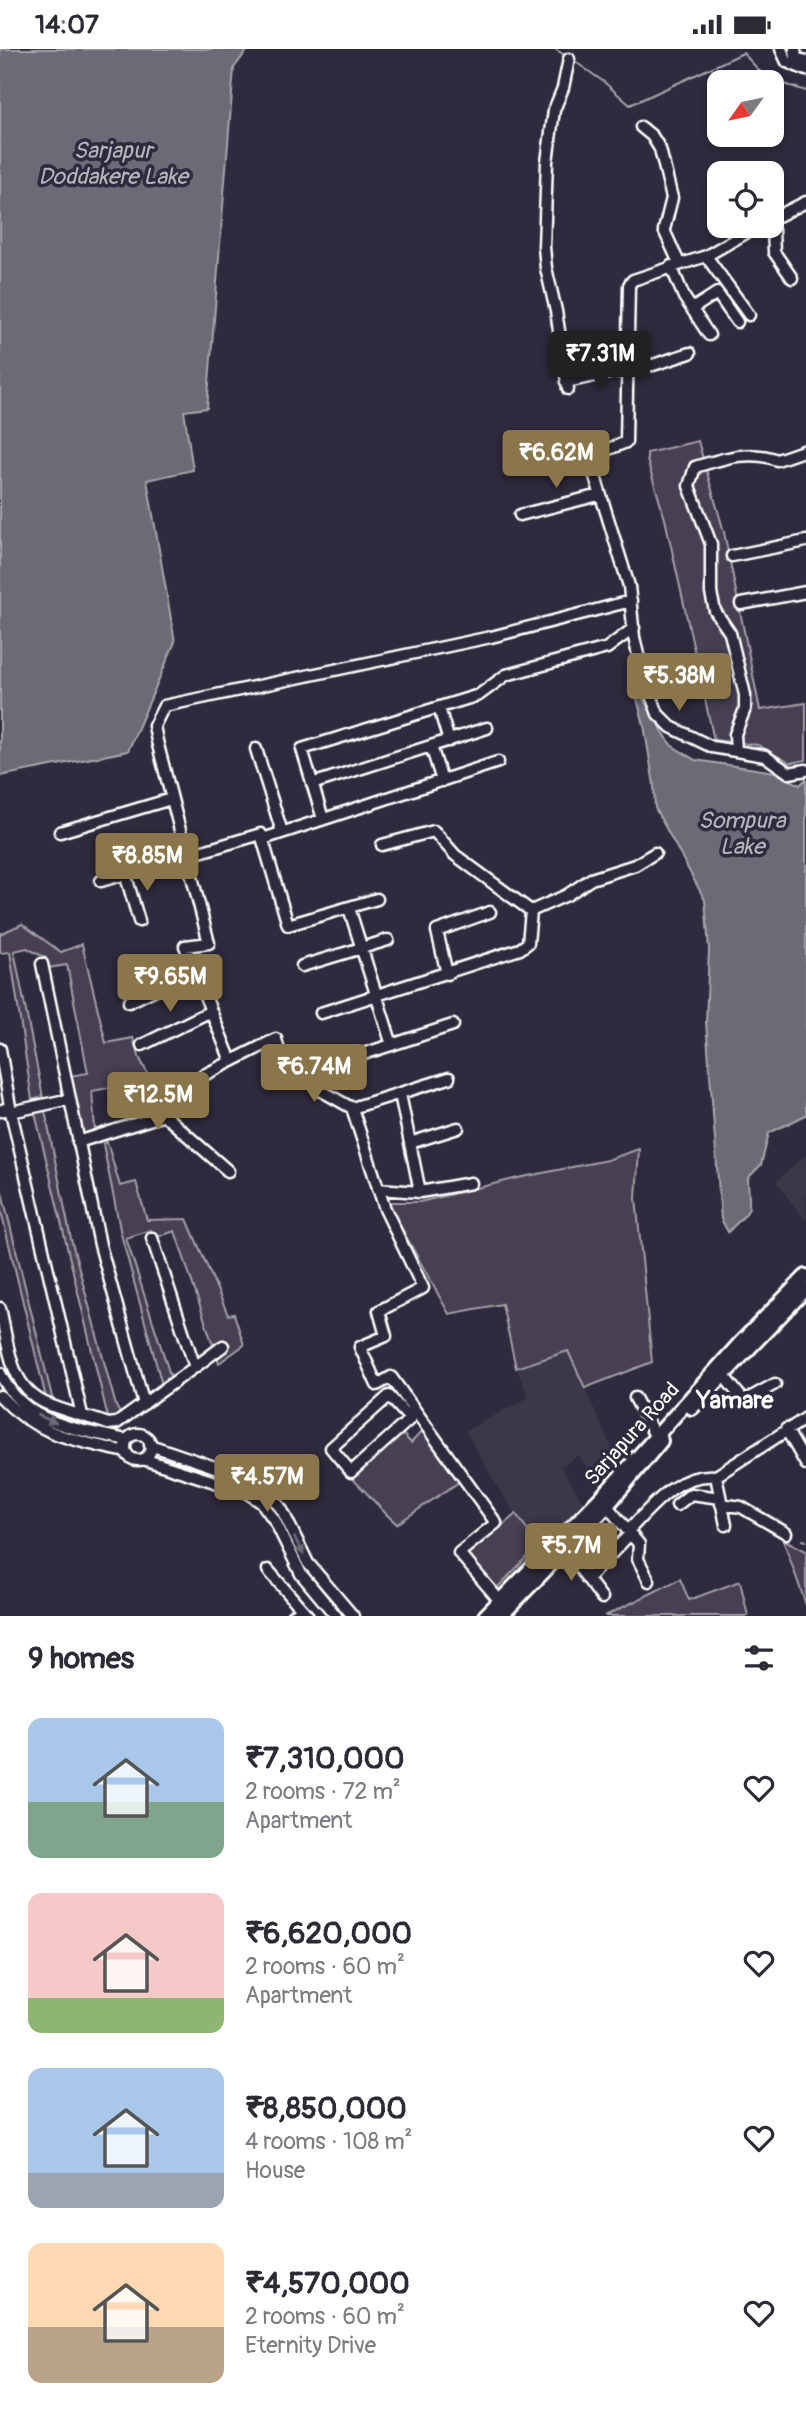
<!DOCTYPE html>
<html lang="en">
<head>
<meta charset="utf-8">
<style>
  :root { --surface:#fff; --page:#f7f7f7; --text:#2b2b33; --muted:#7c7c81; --accent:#8a764a }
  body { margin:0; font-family:Pangolin,sans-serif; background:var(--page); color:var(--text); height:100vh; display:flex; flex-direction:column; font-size:26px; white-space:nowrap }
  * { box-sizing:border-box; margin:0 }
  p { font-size:23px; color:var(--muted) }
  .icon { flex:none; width:38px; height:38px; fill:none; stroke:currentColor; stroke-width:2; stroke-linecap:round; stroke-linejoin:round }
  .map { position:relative; height:1567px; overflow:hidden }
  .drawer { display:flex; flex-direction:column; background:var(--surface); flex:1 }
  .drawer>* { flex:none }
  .needle { width:46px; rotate:237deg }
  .buttons { position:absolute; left:707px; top:21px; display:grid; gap:14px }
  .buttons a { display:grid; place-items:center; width:77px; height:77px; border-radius:14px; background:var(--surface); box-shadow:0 4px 10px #0003; font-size:35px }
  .price { position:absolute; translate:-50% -60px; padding:0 16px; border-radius:7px; background:var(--accent); color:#fff; font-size:23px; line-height:46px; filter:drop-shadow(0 2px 4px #0008) }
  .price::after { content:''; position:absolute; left:50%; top:42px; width:21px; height:16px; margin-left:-10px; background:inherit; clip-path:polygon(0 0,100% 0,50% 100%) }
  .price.on { background:#222; color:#fff }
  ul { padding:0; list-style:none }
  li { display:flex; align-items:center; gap:21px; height:175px; padding:0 28px }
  li span { display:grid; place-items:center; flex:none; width:196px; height:140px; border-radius:14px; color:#555 }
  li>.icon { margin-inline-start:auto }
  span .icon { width:84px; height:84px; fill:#fffc; stroke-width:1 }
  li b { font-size:30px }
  h2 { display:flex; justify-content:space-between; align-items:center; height:84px; padding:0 28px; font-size:30px }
  .status { display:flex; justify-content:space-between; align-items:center; height:49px; padding:0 35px; background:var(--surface); direction:ltr }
  .status svg { height:19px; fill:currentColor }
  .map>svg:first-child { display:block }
</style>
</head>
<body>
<div class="status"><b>14:07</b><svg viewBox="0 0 49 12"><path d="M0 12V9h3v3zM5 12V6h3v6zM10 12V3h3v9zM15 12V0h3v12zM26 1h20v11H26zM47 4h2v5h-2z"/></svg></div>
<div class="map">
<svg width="806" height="1567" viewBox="0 0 806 1567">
  <rect width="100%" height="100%" fill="#2f2a3d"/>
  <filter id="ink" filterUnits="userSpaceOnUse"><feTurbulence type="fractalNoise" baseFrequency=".0143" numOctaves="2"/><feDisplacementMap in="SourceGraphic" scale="14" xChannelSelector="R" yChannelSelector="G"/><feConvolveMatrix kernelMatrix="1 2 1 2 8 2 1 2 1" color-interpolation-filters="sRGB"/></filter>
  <g filter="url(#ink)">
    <path fill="#3c3749" d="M806 1106V1173L776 1132Z
      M568 1302 618 1413 597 1434 579 1406 561 1418 584 1454 544 1496H539L503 1447 465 1382 529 1348 516 1319Z"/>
    <path fill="#464152" stroke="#a2a0a8" stroke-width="2" d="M698 392 724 483 760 661 806 654V711L790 714 758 696 714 691 665 470 647 411V404Z
      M22 875 61 903 82 895 106 994 133 989 140 1010 151 1031 92 1042 95 1081 83 1086 69 1027 88 1024 67 916 48 919 46 909 27 899 14 902 43 1048 32 1051 10 903 0 904V885Z
      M45 1062 71 1190 116 1357 121 1366 116 1369H108L35 1064Z
      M107 1093 120 1137 136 1133 147 1171 187 1170 228 1266 234 1265 244 1296 219 1314 175 1182 154 1189 151 1181 126 1189 171 1329 162 1336 121 1185 103 1095Z
      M639 1100 636 1149 652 1313 585 1339 568 1302 516 1319 502 1255 449 1265 387 1153H420L518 1129 607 1111Z
      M0 1135 53 1352 46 1349 0 1158Z
      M400 1382 411 1394 422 1382 459 1433 397 1475C379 1460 366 1441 350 1428Z
      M516 1465 539 1496 496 1540 467 1506Z
      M783 1490 806 1502V1556Z
      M680 1530 689 1551 740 1532 748 1567H605Z"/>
    <path fill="#6d6a77" stroke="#a7a6ad" stroke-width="2" d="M0 0H248L234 19 207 359 184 362 193 421 147 431 175 593 128 702 0 727Z
      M634 639 637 640 671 696 695 711 775 723 800 736 806 730V1066L769 1084 761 1116 748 1129C749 1166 755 1156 728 1183L721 1170 706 973 709 900 705 851 655 759 654 736 644 676Z"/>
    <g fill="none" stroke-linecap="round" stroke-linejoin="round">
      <path stroke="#a7a6ad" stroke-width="2" d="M555 0 566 7
        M574 12 604 33 630 56 743 4 766 29 806 42
        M803 1491 806 1492"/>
      <g stroke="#fff" stroke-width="15">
        <path id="minor" d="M781 0 787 13 806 21
          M795 0 796 9 806 12
          M641 78 652 87 660 100 672 149 664 181 679 214
          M772 170 806 153
          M758 177 706 207 633 231 629 236 626 393 589 408 629 537 634 588 641 619 658 665 671 678 712 698 765 707 789 724 806 721
          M770 177 773 181 774 203 792 229
          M706 207 749 266
          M671 217 684 248 709 286
          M692 260 717 244 737 273
          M627 316H653L690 304
          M566 333 627 320
          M568 340 556 262 546 219 544 198 547 113 554 61 563 39 569 10
          M520 466 599 446
          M732 507 806 492
          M741 555 806 543
          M439 659 449 692
          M431 697 442 732
          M256 700 282 783
          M736 702 735 685 745 660V646L730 584 715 562 711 544V495L689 437 695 418C722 410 749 400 777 411L806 401
          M312 735 487 679
          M323 770 302 700 479 646 506 626 607 599 634 579
          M60 783 171 750
          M263 790 498 713
          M382 796 434 782 455 806 531 862
          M125 824 139 872
          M101 832 261 785 288 876 377 850
          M349 859 392 996
          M531 862 567 846 591 830 635 816 655 804
          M302 917 388 891
          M447 925 437 882 490 863
          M129 953 195 921
          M321 964 520 900 528 894 531 862
          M142 996 211 962
          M0 1000 11 1063 82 1366
          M231 1012 185 897 209 894 157 692 154 677 164 657 491 588 631 552
          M317 1020 320 1041 352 1059 385 1160 423 1239 379 1262 386 1287 360 1298 377 1336 391 1328 496 1474 459 1504 500 1552
          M400 1045 420 1143
          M70 1050 100 1196 144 1355
          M146 1055 276 990 286 1030 453 976
          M352 1059 449 1029
          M0 1062 5 1060 11 1063 70 1050 42 915
          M78 1093 164 1066 228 1122
          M410 1094 458 1079
          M378 1140 420 1143 471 1134
          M0 1259C8 1293 9 1338 45 1354 65 1363 87 1367 108 1375L117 1374 195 1318 152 1189
          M195 1318 223 1297
          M0 1324C24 1376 77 1380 127 1391
          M723 1326 744 1352 775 1335
          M0 1347C37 1387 75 1391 126 1403
          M389 1347 410 1370 351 1423 331 1399Z
          M635 1349 655 1387
          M786 1380 806 1415
          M125 1398a13 13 0 1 1 26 0a13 13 0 1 1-26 0Z
          M150 1396 253 1431 269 1443 282 1461 308 1514 353 1567
          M143 1410 246 1443 262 1454 275 1472 301 1525 336 1567
          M716 1427 726 1476
          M603 1452 639 1495 638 1510 649 1532
          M721 1455 741 1458 786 1484
          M677 1456 691 1445 720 1449
          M628 1482C652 1457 678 1423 716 1427L806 1369
          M565 1500 602 1549
          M268 1521 308 1567
          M587 1530 630 1485
          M292 1567 303 1561"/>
      </g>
      <g stroke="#fff" stroke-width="18">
        <path id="major" d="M692 1359 806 1240
          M485 1567 607 1442 741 1293 806 1227
          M501 1567 607 1457 661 1392"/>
      </g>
      <use href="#minor" stroke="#2f2a3d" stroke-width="10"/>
      <use href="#major" stroke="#2f2a3d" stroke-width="12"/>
    </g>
    <defs><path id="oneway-solid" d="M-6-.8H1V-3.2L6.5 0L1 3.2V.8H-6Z" transform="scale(1.75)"/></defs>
    <g fill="#6d6a77">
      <use href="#oneway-solid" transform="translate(47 1370) rotate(23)"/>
      <use href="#oneway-solid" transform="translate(299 1497) rotate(63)"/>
    </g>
  </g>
  <g text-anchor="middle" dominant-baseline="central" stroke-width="7" stroke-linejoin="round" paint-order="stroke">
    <g font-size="21" fill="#fff" stroke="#2f2a3d">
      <text transform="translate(632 1385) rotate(-48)">Sarjapura Road</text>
    </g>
    <g font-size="23" font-style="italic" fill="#b6b4bb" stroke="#2f2a3d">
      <text x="113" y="101">Sarjapur<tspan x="113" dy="26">Doddakere Lake</tspan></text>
      <text x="742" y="771">Sompura<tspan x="742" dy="26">Lake</tspan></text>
    </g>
    <g font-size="24" font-weight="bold" fill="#fff" stroke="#2f2a3d">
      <text x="735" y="1351">Yamare</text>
    </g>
  </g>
</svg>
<div class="buttons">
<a><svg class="needle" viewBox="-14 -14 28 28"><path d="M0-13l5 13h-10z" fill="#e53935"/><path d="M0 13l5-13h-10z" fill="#7c7c81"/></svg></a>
<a><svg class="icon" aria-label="locate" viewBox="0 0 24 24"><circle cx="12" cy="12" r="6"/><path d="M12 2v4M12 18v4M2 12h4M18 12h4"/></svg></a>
</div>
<b class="price on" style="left:600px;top:342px">₹7.31M</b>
<b class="price" style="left:556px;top:441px">₹6.62M</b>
<b class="price" style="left:679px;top:664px">₹5.38M</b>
<b class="price" style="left:147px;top:844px">₹8.85M</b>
<b class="price" style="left:170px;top:965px">₹9.65M</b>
<b class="price" style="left:314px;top:1055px">₹6.74M</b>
<b class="price" style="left:158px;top:1083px">₹12.5M</b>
<b class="price" style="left:267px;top:1465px">₹4.57M</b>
<b class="price" style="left:571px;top:1534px">₹5.7M</b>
</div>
<section class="drawer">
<h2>9 homes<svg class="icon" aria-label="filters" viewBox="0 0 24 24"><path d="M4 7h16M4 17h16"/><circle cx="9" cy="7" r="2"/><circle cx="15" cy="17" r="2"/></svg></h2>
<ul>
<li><span style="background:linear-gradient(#a9c7e8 60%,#7fa58c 0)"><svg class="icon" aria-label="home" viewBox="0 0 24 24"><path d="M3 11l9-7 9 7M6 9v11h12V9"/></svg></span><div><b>₹7,310,000</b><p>2 rooms · 72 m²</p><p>Apartment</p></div><svg class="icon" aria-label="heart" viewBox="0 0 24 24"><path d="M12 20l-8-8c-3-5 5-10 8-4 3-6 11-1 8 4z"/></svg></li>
<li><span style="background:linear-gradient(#f6c9c9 75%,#8fb573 0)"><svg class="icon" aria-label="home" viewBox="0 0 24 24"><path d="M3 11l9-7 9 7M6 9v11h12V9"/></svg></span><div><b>₹6,620,000</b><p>2 rooms · 60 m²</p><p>Apartment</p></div><svg class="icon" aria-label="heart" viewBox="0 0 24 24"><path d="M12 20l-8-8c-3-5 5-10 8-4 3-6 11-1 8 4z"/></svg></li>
<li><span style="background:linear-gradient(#a9c7e8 75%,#9aa5b1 0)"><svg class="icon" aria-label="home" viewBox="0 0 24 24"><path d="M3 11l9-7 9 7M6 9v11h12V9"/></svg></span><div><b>₹8,850,000</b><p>4 rooms · 108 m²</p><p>House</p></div><svg class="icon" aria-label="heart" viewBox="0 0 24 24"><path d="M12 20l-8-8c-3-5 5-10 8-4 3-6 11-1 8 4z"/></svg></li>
<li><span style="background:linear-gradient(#ffd9b3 60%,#b9a48a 0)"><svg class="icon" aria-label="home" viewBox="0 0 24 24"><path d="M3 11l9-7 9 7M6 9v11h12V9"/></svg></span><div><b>₹4,570,000</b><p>2 rooms · 60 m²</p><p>Eternity Drive</p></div><svg class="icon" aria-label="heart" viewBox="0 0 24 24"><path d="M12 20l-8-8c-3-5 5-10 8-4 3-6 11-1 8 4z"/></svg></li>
</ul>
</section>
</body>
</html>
